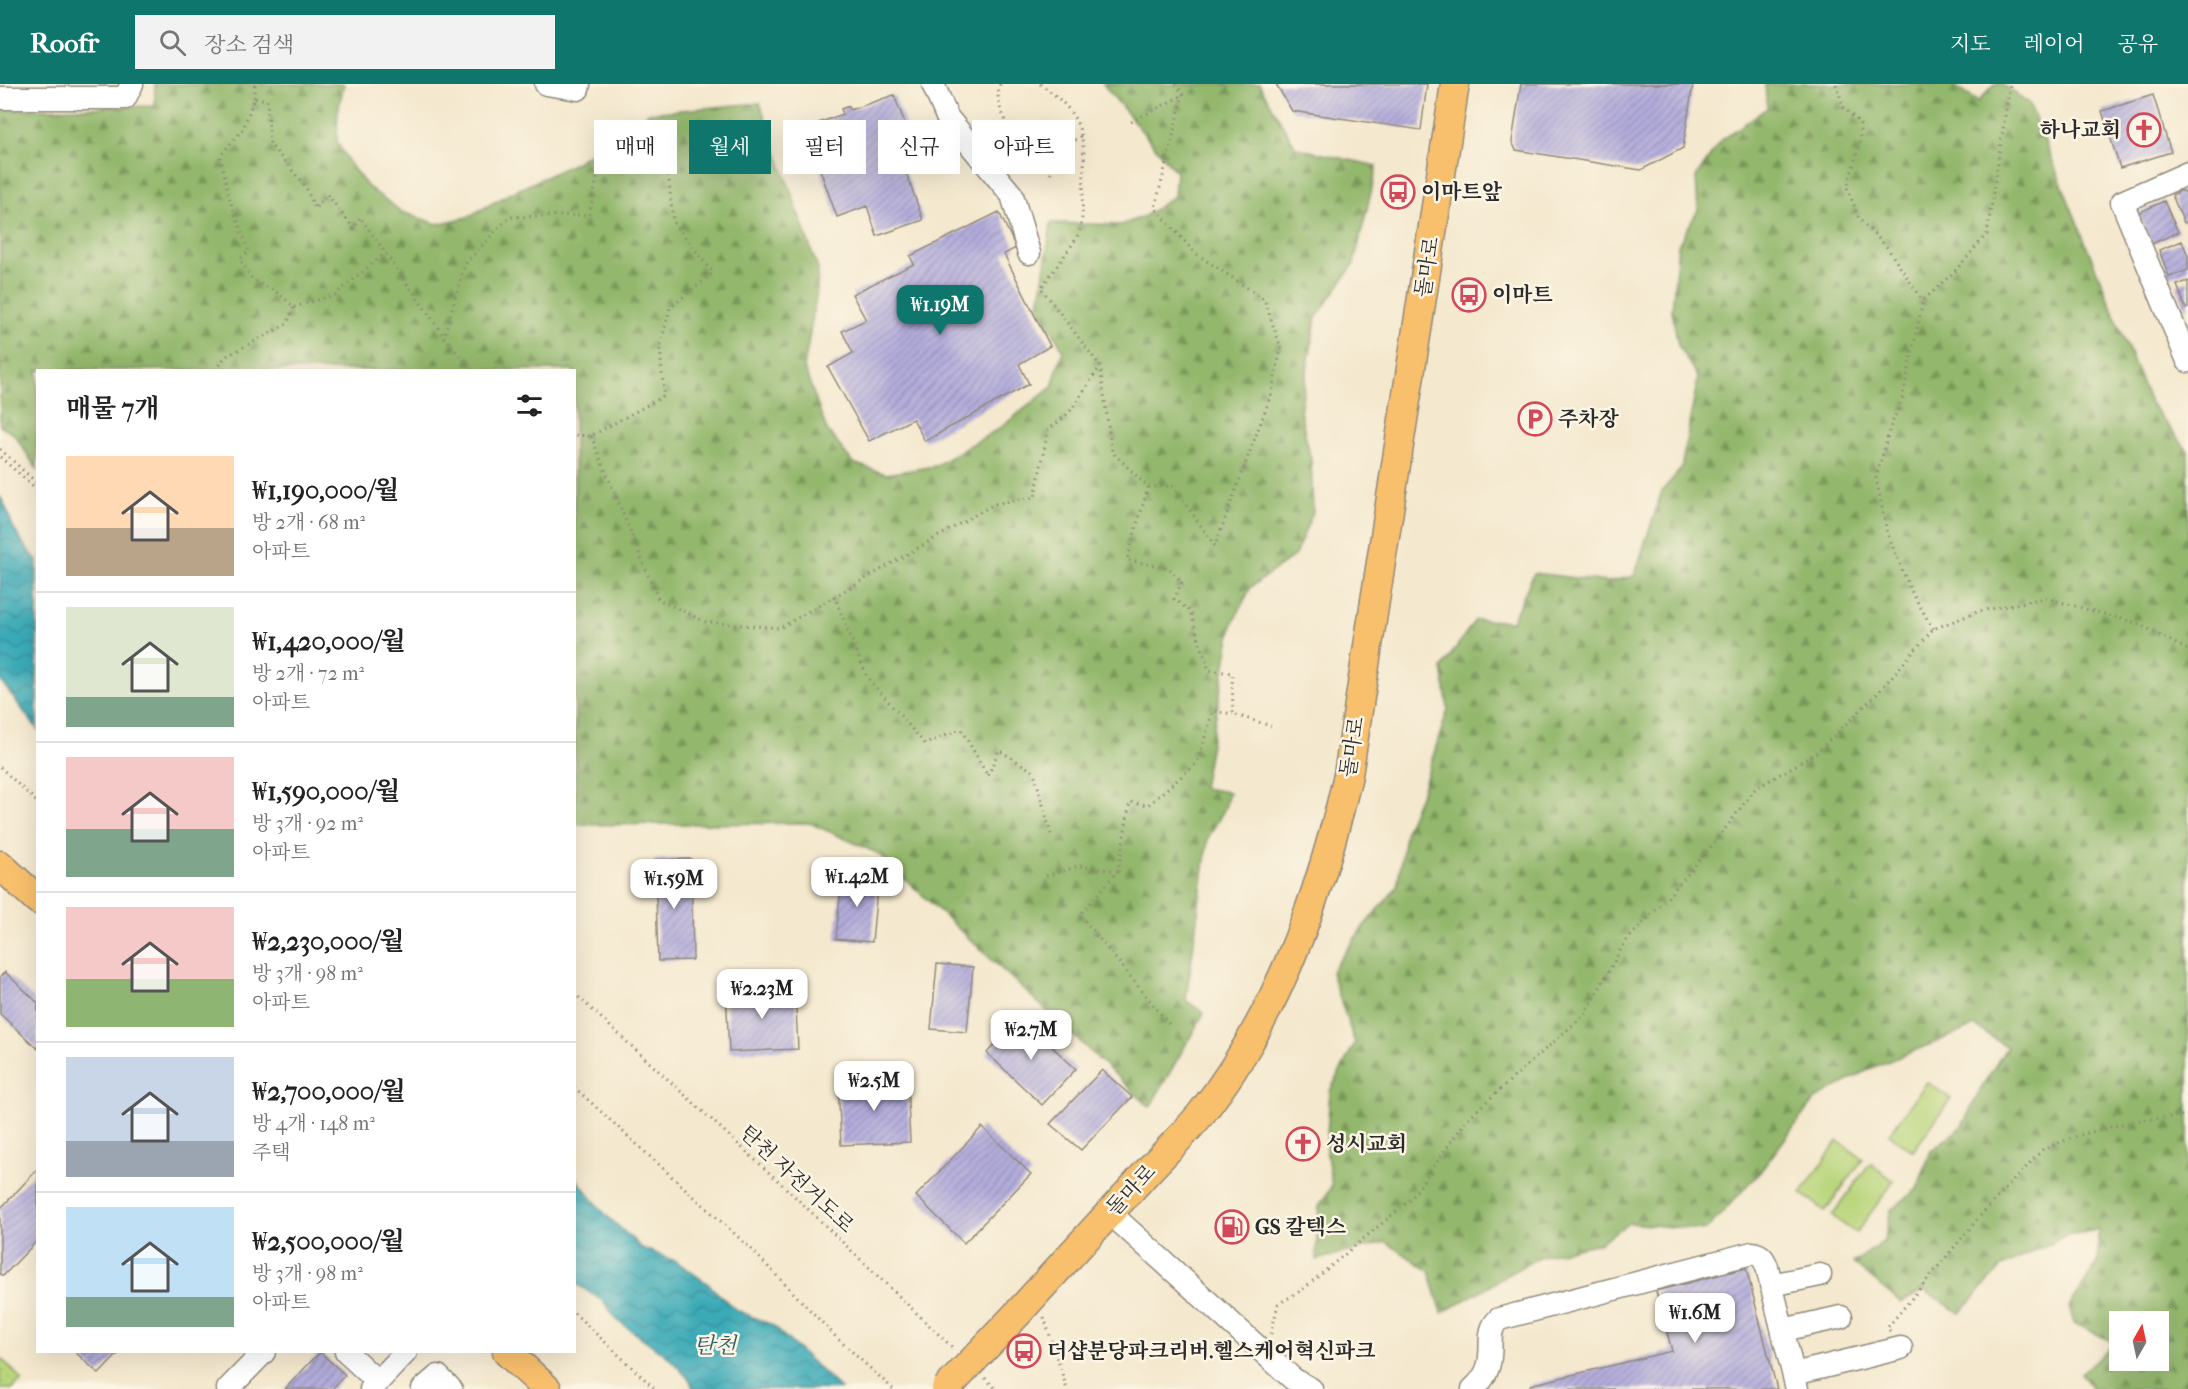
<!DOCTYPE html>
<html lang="ko">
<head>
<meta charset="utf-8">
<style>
  :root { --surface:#fff; --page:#f2f2f2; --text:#222; --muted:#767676; --line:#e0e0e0; --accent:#0f766e }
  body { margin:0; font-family:"IM FELL French Canon","Noto Serif KR",serif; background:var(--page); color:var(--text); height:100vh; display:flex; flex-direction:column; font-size:22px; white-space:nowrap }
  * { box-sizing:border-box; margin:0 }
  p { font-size:20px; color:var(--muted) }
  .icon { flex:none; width:33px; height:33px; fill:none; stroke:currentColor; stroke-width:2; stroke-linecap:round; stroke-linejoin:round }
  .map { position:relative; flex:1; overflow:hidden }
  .sheet { position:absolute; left:36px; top:285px; width:540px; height:984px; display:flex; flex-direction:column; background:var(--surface); border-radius:0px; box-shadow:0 6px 24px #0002 }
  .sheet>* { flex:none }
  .banner { position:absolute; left:594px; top:36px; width:570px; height:54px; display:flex; gap:12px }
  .needle { width:39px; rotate:9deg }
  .fabs { position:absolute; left:2109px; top:1227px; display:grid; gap:12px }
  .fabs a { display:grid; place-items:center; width:60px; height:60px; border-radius:0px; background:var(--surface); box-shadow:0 6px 24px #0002; font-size:30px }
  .price { position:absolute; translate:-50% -51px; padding:0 14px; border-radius:12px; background:#fff; color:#222; font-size:20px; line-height:39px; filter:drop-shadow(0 2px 3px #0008) }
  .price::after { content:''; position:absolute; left:50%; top:36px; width:18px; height:14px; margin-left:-9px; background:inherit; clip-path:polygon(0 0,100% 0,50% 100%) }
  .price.selected { background:var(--accent); color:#fff }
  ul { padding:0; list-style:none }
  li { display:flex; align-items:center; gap:18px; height:150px; padding:0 30px }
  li+li { border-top:2px solid var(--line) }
  li span { display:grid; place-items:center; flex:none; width:168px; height:120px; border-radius:0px; color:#555 }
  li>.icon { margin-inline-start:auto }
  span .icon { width:72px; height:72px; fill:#fffc; stroke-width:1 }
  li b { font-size:26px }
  h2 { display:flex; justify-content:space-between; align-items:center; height:72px; padding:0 30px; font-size:26px }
  .chip { padding:0 21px; border-radius:0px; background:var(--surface); box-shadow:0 6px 24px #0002; font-size:21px; line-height:54px }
  .chip.selected { background:var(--accent); color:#fff }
  header { display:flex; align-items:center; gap:36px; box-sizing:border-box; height:84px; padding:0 30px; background:var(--accent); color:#fff }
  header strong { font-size:28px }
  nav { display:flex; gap:33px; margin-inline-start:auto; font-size:21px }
  .search { width:420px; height:54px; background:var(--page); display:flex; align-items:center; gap:15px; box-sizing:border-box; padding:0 21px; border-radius:0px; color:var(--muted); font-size:22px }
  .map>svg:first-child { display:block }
</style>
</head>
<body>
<header>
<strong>Roofr</strong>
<div class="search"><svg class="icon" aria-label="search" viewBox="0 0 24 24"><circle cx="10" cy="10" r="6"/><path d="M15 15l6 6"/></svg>장소 검색</div>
<nav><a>지도</a><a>레이어</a><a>공유</a></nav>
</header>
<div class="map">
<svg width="2188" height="1305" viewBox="0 0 2188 1305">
  <defs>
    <pattern id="forest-firs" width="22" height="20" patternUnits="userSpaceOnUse" patternTransform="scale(1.5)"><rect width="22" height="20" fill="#93b76c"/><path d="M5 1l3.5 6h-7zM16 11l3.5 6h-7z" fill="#789559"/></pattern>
    <pattern id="park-dots" width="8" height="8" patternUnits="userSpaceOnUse" patternTransform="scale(1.5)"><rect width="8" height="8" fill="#bad67d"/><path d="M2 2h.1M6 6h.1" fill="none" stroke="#a0b86c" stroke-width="1.8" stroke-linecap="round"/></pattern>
    <pattern id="water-waves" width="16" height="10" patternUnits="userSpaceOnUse" patternTransform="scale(1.5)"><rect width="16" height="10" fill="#3aaab7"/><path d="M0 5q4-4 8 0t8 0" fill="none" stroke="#318b95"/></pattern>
    <pattern id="building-hatch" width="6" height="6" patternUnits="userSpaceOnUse" patternTransform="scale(1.5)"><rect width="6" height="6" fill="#b4addd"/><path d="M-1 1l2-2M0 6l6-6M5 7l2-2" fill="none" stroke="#938db3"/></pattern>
  </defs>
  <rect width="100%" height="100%" fill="#fcf5e5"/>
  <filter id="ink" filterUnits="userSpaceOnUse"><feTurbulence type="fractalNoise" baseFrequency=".0167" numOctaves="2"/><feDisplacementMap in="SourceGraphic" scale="12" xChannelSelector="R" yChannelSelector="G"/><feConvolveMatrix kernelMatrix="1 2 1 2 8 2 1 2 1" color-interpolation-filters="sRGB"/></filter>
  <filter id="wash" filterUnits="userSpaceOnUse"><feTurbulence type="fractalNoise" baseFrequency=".008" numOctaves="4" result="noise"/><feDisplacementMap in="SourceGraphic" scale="24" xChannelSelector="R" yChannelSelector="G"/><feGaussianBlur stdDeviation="1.35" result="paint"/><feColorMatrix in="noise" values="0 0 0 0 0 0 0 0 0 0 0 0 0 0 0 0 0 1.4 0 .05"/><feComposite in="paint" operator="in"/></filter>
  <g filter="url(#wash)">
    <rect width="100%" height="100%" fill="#f4e8ce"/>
    <path fill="url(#forest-firs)" stroke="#5f714c" stroke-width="1.5" fill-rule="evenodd" d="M155 0H344L338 27 337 58 352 83 367 102 402 128 437 140 468 133 511 109 575 79 621 50 648 29 760 19 818 185 817 207 804 284 827 346 853 379 886 390 935 382 1000 344 1052 303 1063 266 1039 223 1051 139 1121 141 1145 132 1174 112 1176 88 1103 0H1259L1296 64 1377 82 1354 180 1316 234 1300 327 1311 376 1313 428 1295 471 1251 503 1232 541 1203 704 1229 708 1225 724 1208 754 1186 916 1204 929 1150 1023 877 769 810 739 575 741 574 286H38L37 385 14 350 0 342V26L155 22Z
      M1765 0H1952L1978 18 1995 0H2002L2029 19 2150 319 2188 367V1305H2092L2081 1290 2115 1259 2074 1239 2069 1223 2098 1178V1146L2067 1151 2002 1183 1960 1229 1924 1206 1901 1219 1853 1179 1884 1157 1891 1126 1917 1105 1931 1067 1962 1042 1984 999 2007 963 1975 942 1869 985 1814 1016 1760 1088 1706 1146 1629 1139 1599 1159 1541 1172 1442 1229 1429 1187 1386 1158 1316 1176 1319 1122 1332 1102 1326 1066 1330 1007 1355 959 1331 888 1363 843 1397 803 1406 745 1422 707 1448 625 1442 584 1475 536 1512 537 1534 489 1608 498 1634 492 1662 407 1681 385 1698 294 1678 261 1672 227 1678 161 1698 126 1696 93 1721 56 1767 24ZM2120 1238H2158V1276H2120Z"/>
    <path fill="url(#park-dots)" stroke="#728054" stroke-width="1.5" d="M0 1273 22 1296 13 1305H0Z"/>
    <path fill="#bad67d" stroke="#728054" stroke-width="1.5" d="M1927 998 1951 1015 1913 1067 1889 1050Z
      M1838 1057 1863 1075 1825 1127 1801 1109Z
      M1870 1079 1894 1097 1856 1149 1832 1132Z"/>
    <path fill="url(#water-waves)" stroke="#326a71" stroke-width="1.5" d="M0 413C7 422 8 430 12 440 18 454 27 465 37 476V645L0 596Z
      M574 1092 605 1130 642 1164 677 1178 707 1199 736 1226 772 1241 841 1305H693L690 1296 667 1272 617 1236 603 1217 575 1199Z"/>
    <g id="blocks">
      <path fill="url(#building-hatch)" d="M1276 0H1427L1421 46 1292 27Z
        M1521 0H1693L1683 64 1641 86 1516 66 1512 58Z
        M894 11 906 42 892 49 923 136 877 152 867 122 837 133 805 44 843 30 841 25 849 22 850 26Z
        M2153 11 2171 68 2120 84 2102 27Z
        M2180 107 2188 108V137L2184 139 2172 111Z
        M2164 117 2178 148 2152 160 2138 129Z
        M999 128 1016 164 1004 170 1050 262 1019 280 1029 300 925 357 913 335 869 357 828 283 853 269 842 247 866 236 852 210 914 180 910 172Z
        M2182 157 2188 172V186L2169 193 2159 166Z
        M2188 197V224L2186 225 2177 201Z
        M691 775 693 876 658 877 655 776Z
        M842 790 878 794 872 858 836 855Z
        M937 880 973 883 967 948 931 945Z
        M5 888 38 919V965L0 930V893Z
        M795 903 798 965 729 968 726 906Z
        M1020 933 1076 985 1042 1021 987 969Z
        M1102 986 1132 1013 1081 1066 1050 1040Z
        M907 995 910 1058 841 1061 838 999Z
        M982 1043 1031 1090 964 1159 916 1112Z
        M38 1085V1156L3 1192 0 1190V1125Z
        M1746 1184 1777 1305H1531L1530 1301 1672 1267 1656 1207Z
        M75 1268H120L99 1290Z
        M320 1268 345 1291 332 1305H285Z"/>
    </g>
  </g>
  <g filter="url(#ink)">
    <use href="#blocks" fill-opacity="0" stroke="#908a7c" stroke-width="1.5"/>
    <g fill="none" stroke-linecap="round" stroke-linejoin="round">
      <g stroke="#908a7c" stroke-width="25">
        <path id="minor" d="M546 0 578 5 579 0
          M933 0 947 33 1012 111 1029 169
          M0 14H125L132 0
          M2188 89 2122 118 2188 277
          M1110 1129 1293 1295 1311 1305
          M1771 1201 1820 1191
          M1783 1246 1841 1233
          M346 1268 378 1298
          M1794 1290 1901 1264
          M228 1305 264 1268
          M371 1305 406 1268
          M423 1305 438 1292 451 1305
          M1473 1305C1504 1278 1480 1251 1499 1235L1752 1169C1761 1170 1764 1175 1767 1183L1797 1305"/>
      </g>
      <g stroke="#908a7c" stroke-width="31">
        <path id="major" d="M0 781 38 816
          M1018 1229C1058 1185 1098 1141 1138 1098 1158 1075 1181 1054 1200 1031 1277 935 1321 809 1348 691L1455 0
          M507 1268 547 1305"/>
      </g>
      <path stroke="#908a7c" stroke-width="3" stroke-dasharray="1.5 4.5" stroke-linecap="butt" d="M1000 0C993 20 1007 42 1021 55 1026 59 1032 61 1037 65 1044 73 1047 81 1051 90
        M1040 0C1086 31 1086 57 1083 109 1082 120 1083 135 1080 146 1077 157 1049 192 1041 204L1100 282 1112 368 1148 403 1173 402 1215 462 1272 308 1281 264 1264 215 1195 169 1155 124 1183 11 1176 0
        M1836 0 1844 24 1860 39V59L1847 103 1859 135 1886 162 1923 217
        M254 14 255 0
        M1131 38 1183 11
        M1044 75 1083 51
        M294 223 335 211 385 169
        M216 286 225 273 287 240 294 223 278 209 252 195 240 175 249 168 229 113 220 72 243 45 254 14 267 16 270 60 306 103 315 125 327 110 354 145 360 133 444 252
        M472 286 444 253 465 180 509 133 589 131 597 93 623 64 667 76 673 138 713 189 670 224 660 263 664 312 591 352 574 351
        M591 352 658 515 706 538 780 544 994 420 1035 413 1048 346 1069 329 1099 284
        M0 365 38 400
        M0 373 38 406
        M1148 403 1127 476 1169 484 1182 498 1174 515 1190 527 1209 586 1232 589 1233 630 1271 642
        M834 512 867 593 925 660 961 645 988 692 999 666 1034 688 1051 750
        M1933 545 1910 505 1887 448 1876 394 1890 344 1902 316 1923 217 1956 186 1987 150 2010 0
        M0 683 38 719
        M1046 792 1079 782 1118 787
        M574 909 788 1106 954 1265
        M1169 940 1080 831 1118 787 1130 718 1148 721 1197 679 1213 627 1233 630
        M574 1003 749 1163 839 1256 893 1305
        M574 1229 655 1305
        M1044 1233 1067 1305
        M1890 1247 1887 1244 1981 1131 2043 1065 2077 1052 2133 1037 2188 1031
        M1271 1250 1278 1220 1302 1206 1410 1116 1468 1034 1585 930 1625 858 1668 813 1715 758 1755 705 1816 669 1875 612 1933 545 1980 527 2046 514 2137 539 2188 566
        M985 1294 996 1305"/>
      <use href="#minor" stroke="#fff" stroke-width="22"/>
      <use href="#major" stroke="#f8bf6c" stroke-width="28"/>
      <g stroke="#908a7c" stroke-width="31" stroke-linecap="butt">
        <path id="major-bridge" d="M946 1305 1018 1229"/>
      </g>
      <use href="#major-bridge" stroke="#f8bf6c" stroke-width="28"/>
    </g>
  </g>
  <defs>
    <g id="church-ring" transform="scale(1.725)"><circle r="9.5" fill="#fcf5e5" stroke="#d1495b" stroke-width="1.5"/><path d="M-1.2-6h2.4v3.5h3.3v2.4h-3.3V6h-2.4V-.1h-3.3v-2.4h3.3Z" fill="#d1495b"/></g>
    <g id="bus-ring" transform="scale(1.725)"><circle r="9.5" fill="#fcf5e5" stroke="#d1495b" stroke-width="1.5"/><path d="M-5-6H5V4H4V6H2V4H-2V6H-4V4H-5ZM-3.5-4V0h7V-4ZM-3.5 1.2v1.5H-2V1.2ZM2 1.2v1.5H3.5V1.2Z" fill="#d1495b"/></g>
    <g id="parking-ring" transform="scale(1.725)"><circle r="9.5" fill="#fcf5e5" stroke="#d1495b" stroke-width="1.5"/><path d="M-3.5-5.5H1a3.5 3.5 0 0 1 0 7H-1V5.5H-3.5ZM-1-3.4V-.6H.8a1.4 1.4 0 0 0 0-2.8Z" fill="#d1495b"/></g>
    <g id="fuel-ring" transform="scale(1.725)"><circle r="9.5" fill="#fcf5e5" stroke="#d1495b" stroke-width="1.5"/><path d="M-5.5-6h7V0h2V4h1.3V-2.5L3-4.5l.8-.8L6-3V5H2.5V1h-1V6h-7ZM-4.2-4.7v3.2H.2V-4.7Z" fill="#d1495b"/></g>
  </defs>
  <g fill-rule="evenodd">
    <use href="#church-ring" x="2144" y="46"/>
    <use href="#bus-ring" x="1398" y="108"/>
    <use href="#bus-ring" x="1469" y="211"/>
    <use href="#parking-ring" x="1535" y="335"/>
    <use href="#church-ring" x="1303" y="1060"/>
    <use href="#fuel-ring" x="1232" y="1143"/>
    <use href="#bus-ring" x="1024" y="1267"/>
  </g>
  <g text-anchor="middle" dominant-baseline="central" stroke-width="5" stroke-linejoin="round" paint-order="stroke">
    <g font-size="21" font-weight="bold" fill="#2b2b2b" stroke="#fcf5e5" text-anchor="start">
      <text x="2121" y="46" text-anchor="end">하나교회</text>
      <text x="1421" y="108">이마트앞</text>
      <text x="1492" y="211">이마트</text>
      <text x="1558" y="335">주차장</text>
      <text x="1326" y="1060">성시교회</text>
      <text x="1255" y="1143">GS 칼텍스</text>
      <text x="1047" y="1267">더샵분당파크리버.헬스케어혁신파크</text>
    </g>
    <g font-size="21" fill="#2b2b2b" stroke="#fcf5e5">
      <text transform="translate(1427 183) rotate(-81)">돌마로</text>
      <text transform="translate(1352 663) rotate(-81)">돌마로</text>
      <text transform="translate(797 1095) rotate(43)">탄천 자전거도로</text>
      <text transform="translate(1131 1106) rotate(-47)">돌마로</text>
    </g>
    <g font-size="22" font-style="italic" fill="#315e63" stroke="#fcf5e5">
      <text x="715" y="1262">탄천</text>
    </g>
  </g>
</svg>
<div class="fabs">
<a><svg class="needle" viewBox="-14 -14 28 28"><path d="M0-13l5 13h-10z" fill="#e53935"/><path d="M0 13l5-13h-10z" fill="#767676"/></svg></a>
</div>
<b class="price selected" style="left:940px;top:252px">₩1.19M</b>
<b class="price" style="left:857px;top:824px">₩1.42M</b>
<b class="price" style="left:674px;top:826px">₩1.59M</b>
<b class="price" style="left:762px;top:936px">₩2.23M</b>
<b class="price" style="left:1031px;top:977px">₩2.7M</b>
<b class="price" style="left:874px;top:1028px">₩2.5M</b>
<b class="price" style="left:1695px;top:1260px">₩1.6M</b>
<div class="banner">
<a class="chip">매매</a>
<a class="chip selected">월세</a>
<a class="chip">필터</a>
<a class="chip">신규</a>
<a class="chip">아파트</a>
</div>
<section class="sheet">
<h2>매물 7개<svg class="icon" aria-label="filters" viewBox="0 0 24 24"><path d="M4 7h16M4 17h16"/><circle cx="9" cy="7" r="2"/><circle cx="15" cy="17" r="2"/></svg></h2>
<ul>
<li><span style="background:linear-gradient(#ffd9b3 60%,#b9a48a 0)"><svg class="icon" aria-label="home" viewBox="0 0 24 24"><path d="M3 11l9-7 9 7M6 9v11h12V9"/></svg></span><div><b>₩1,190,000/월</b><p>방 2개 · 68 m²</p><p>아파트</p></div></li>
<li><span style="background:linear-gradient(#dfe7d0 75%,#7fa58c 0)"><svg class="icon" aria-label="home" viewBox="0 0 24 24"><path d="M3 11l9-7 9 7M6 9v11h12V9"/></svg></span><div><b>₩1,420,000/월</b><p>방 2개 · 72 m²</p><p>아파트</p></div></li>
<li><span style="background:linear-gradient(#f6c9c9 60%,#7fa58c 0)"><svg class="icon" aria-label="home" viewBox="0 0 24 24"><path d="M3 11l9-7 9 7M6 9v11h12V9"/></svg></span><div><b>₩1,590,000/월</b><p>방 3개 · 92 m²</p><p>아파트</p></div></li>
<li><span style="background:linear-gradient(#f6c9c9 60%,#8fb573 0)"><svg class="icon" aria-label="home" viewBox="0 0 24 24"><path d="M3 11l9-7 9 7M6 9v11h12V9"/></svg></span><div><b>₩2,230,000/월</b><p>방 3개 · 98 m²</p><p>아파트</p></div></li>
<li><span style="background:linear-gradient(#c9d6e8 70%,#9aa5b1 0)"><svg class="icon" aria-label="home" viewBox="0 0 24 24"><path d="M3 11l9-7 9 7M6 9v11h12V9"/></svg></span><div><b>₩2,700,000/월</b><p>방 4개 · 148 m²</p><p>주택</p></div></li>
<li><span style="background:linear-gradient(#bfe0f5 75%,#7fa58c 0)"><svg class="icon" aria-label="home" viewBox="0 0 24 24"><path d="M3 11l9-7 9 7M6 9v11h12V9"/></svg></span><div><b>₩2,500,000/월</b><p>방 3개 · 98 m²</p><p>아파트</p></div></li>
</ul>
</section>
</div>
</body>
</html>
